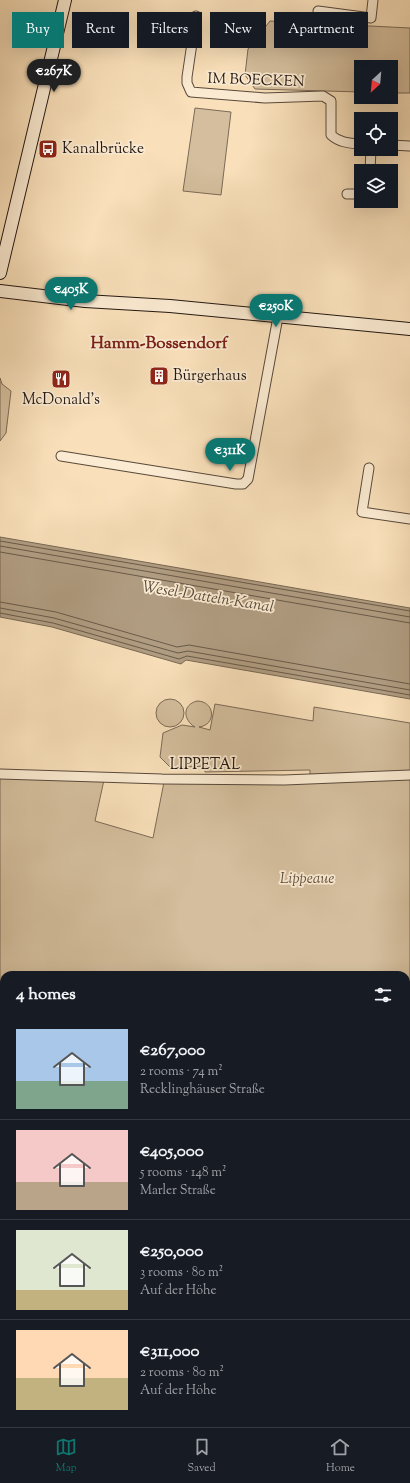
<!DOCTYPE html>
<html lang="en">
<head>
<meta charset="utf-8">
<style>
  :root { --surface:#171b24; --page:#20242c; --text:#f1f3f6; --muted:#9ea1a6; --line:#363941; --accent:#0f766e }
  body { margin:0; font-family:"Sorts Mill Goudy",serif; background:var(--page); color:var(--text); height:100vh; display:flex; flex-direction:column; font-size:15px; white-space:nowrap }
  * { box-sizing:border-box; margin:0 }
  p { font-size:13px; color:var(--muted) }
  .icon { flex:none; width:22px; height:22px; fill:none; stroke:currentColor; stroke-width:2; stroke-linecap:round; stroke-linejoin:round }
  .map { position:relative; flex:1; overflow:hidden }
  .drawer { position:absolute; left:0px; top:971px; width:410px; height:456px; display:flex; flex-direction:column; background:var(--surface); border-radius:12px 12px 0 0; box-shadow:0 4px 16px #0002 }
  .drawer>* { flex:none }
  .hud { position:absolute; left:12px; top:12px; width:386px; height:36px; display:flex; gap:8px }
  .needle { width:26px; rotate:206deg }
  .controls { position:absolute; left:354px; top:60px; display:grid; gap:8px }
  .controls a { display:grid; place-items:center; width:44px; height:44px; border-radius:0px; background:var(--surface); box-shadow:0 4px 16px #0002; font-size:20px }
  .price { position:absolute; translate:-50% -34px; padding:0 9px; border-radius:14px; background:var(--accent); color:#fff; font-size:13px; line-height:26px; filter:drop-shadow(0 1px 2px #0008) }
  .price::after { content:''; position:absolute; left:50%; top:24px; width:12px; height:9px; margin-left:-6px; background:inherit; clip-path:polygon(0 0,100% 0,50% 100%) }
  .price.current { background:#222; color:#fff }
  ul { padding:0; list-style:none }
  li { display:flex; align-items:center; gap:12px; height:100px; padding:0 16px }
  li+li { border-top:1px solid var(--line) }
  li span { display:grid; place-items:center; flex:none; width:112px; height:80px; border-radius:0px; color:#555 }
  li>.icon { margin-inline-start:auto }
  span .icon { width:48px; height:48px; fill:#fffc; stroke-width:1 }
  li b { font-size:17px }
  h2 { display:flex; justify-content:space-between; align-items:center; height:48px; padding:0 16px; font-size:17px }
  .pill { padding:0 14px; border-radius:0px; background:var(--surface); box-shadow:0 4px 16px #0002; font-size:14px; line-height:36px }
  .pill.current { background:var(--accent); color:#fff }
  .menu { display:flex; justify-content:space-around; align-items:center; height:56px; border-top:1px solid var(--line); background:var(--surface); font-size:11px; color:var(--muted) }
  .menu a { display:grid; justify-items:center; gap:2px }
  .menu .current { color:var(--accent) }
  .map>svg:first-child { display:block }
</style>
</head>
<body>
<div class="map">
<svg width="410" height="1427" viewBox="0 0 410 1427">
  <rect width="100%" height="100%" fill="#f9e0ba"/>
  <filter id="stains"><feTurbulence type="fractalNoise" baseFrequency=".005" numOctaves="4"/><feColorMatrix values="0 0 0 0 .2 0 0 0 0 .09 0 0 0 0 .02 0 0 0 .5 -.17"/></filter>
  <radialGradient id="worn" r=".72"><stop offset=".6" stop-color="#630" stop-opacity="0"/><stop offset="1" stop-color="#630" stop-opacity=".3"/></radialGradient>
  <path fill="#d4be9d" stroke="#7b6a57" d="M270 21 410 28V93H391V67H361V92L255 89 245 75 248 49Z
    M195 108 231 112 221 195 183 191Z
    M0 378 2 384 11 391 6 433 0 441Z
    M156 713a14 14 0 1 1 28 0a14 14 0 1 1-28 0Z
    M197 701C215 701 217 725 199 727L210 730 215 704 313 721 314 707 410 723V772L310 776V770L205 772V766L171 768 160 757 163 733 182 725 195 727C183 720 182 705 197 701Z
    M0 777 104 780 95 821 153 838 164 782 410 779V1427H0V1370L4 1375V1423H406V975H4V1371L0 1366Z"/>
  <path fill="#b09c81" stroke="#776754" d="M0 537 410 608V699L186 660 181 664 52 627 0 617Z
    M0 1066 4 1071V1156L0 1149Z
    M185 1423H245L248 1427H188Z"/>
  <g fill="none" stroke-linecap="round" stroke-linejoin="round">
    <path stroke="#695a49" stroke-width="1" d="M0 541 410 611
      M0 546 410 617
      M0 552 410 623
      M0 602 56 612 177 647 189 645 410 684
      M0 608 54 618 178 653 188 651 410 690
      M0 613 53 623 179 659 187 656 410 695"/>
    <g stroke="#58493b" stroke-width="11">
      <path id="minor" d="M318 11 371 18 373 0
        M196 16 187 77V83L191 92 265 98 323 96 331 101V135C340 143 349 143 361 144
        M391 145 410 146
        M370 171 371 149
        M347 194H361
        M61 456 236 484H243L248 479 278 317
        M369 468 362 512 410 519
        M0 774 162 779 284 780 410 775"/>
    </g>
    <g stroke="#221711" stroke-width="14">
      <path id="secondary" d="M0 273 65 0
        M0 291 85 301 170 306 410 329"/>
    </g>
    <use href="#minor" stroke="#fbebd2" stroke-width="9"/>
    <use href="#secondary" stroke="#fbebd2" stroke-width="12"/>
  </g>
  <defs>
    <g id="bus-square" transform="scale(1)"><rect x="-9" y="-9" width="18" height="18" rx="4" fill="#8f2418" stroke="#fbebd2"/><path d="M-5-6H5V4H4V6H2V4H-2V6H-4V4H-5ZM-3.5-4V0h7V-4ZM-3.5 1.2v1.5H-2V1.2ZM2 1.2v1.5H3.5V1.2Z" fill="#fff"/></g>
    <g id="building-square" transform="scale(1)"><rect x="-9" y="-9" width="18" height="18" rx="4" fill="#8f2418" stroke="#fbebd2"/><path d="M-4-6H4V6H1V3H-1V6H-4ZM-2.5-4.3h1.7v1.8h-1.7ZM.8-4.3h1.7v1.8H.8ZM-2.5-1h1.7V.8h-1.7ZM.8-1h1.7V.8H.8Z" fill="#fff"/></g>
    <g id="restaurant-square" transform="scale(1)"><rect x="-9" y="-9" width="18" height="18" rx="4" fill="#8f2418" stroke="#fbebd2"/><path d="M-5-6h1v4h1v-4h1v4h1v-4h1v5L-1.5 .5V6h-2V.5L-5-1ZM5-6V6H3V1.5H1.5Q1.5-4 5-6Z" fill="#fff"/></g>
  </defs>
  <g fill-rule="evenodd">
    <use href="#bus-square" x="48" y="149"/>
    <use href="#building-square" x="159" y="376"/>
    <use href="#restaurant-square" x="61" y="379"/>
  </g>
  <g text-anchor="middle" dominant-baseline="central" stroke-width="3.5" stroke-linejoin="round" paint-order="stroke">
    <g font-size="15" fill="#221711" stroke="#fbebd2">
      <text transform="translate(256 81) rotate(2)">IM BOECKEN</text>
      <text x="205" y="765">LIPPETAL</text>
    </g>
    <g font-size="15" fill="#221711" stroke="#fbebd2" text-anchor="start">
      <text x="62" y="149">Kanalbrücke</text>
      <text x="173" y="376">Bürgerhaus</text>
      <text x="61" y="400" text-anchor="middle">McDonald's</text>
    </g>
    <g font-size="15" font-style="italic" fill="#605142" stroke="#fbebd2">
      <text x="307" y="879">Lippeaue</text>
    </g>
    <g font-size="16" font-style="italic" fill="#5b4c3e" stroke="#fbebd2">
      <text transform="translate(208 598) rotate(9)">Wesel-Datteln-Kanal</text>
    </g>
    <g font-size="17" font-weight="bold" fill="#7a1f14" stroke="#fbebd2">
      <text x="159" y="344">Hamm-Bossendorf</text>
    </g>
  </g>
  <rect width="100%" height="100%" filter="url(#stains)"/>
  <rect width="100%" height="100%" fill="url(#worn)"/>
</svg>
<div class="controls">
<a><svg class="needle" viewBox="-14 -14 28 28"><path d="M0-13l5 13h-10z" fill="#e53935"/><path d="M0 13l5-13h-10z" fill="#9ea1a6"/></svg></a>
<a><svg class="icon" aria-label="locate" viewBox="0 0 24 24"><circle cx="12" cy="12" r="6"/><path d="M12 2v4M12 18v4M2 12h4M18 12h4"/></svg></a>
<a><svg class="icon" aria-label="layers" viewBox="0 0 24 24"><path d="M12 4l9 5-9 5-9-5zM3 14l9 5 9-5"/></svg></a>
</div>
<b class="price current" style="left:54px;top:93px">€267K</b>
<b class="price" style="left:71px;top:311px">€405K</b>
<b class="price" style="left:276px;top:328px">€250K</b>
<b class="price" style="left:230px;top:472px">€311K</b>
<div class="hud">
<a class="pill current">Buy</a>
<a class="pill">Rent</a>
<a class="pill">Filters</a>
<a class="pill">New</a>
<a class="pill">Apartment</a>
</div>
<section class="drawer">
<h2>4 homes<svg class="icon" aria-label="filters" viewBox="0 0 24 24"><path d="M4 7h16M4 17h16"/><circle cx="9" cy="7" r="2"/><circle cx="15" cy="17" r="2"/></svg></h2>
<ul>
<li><span style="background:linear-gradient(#a9c7e8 65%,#7fa58c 0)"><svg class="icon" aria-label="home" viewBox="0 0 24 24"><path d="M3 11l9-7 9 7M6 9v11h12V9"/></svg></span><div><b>€267,000</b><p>2 rooms · 74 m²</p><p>Recklinghäuser Straße</p></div></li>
<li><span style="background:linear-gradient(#f6c9c9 65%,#b9a48a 0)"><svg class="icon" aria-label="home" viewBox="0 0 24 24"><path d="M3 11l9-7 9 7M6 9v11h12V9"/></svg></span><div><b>€405,000</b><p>5 rooms · 148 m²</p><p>Marler Straße</p></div></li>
<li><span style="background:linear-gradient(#dfe7d0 75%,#c2b280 0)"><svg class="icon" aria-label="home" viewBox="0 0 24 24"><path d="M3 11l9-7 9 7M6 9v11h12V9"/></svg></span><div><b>€250,000</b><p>3 rooms · 80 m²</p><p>Auf der Höhe</p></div></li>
<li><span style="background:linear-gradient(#ffd9b3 60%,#c2b280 0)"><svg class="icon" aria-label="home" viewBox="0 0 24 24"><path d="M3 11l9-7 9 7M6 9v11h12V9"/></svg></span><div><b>€311,000</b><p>2 rooms · 80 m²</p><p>Auf der Höhe</p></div></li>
</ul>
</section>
</div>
<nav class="menu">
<a class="current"><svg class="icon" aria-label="map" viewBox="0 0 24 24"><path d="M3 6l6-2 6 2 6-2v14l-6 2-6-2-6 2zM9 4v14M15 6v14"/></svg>Map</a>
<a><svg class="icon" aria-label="saved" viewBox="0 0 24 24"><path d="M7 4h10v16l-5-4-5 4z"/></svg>Saved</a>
<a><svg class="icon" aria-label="home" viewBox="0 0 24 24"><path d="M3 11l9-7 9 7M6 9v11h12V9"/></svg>Home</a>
</nav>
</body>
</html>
